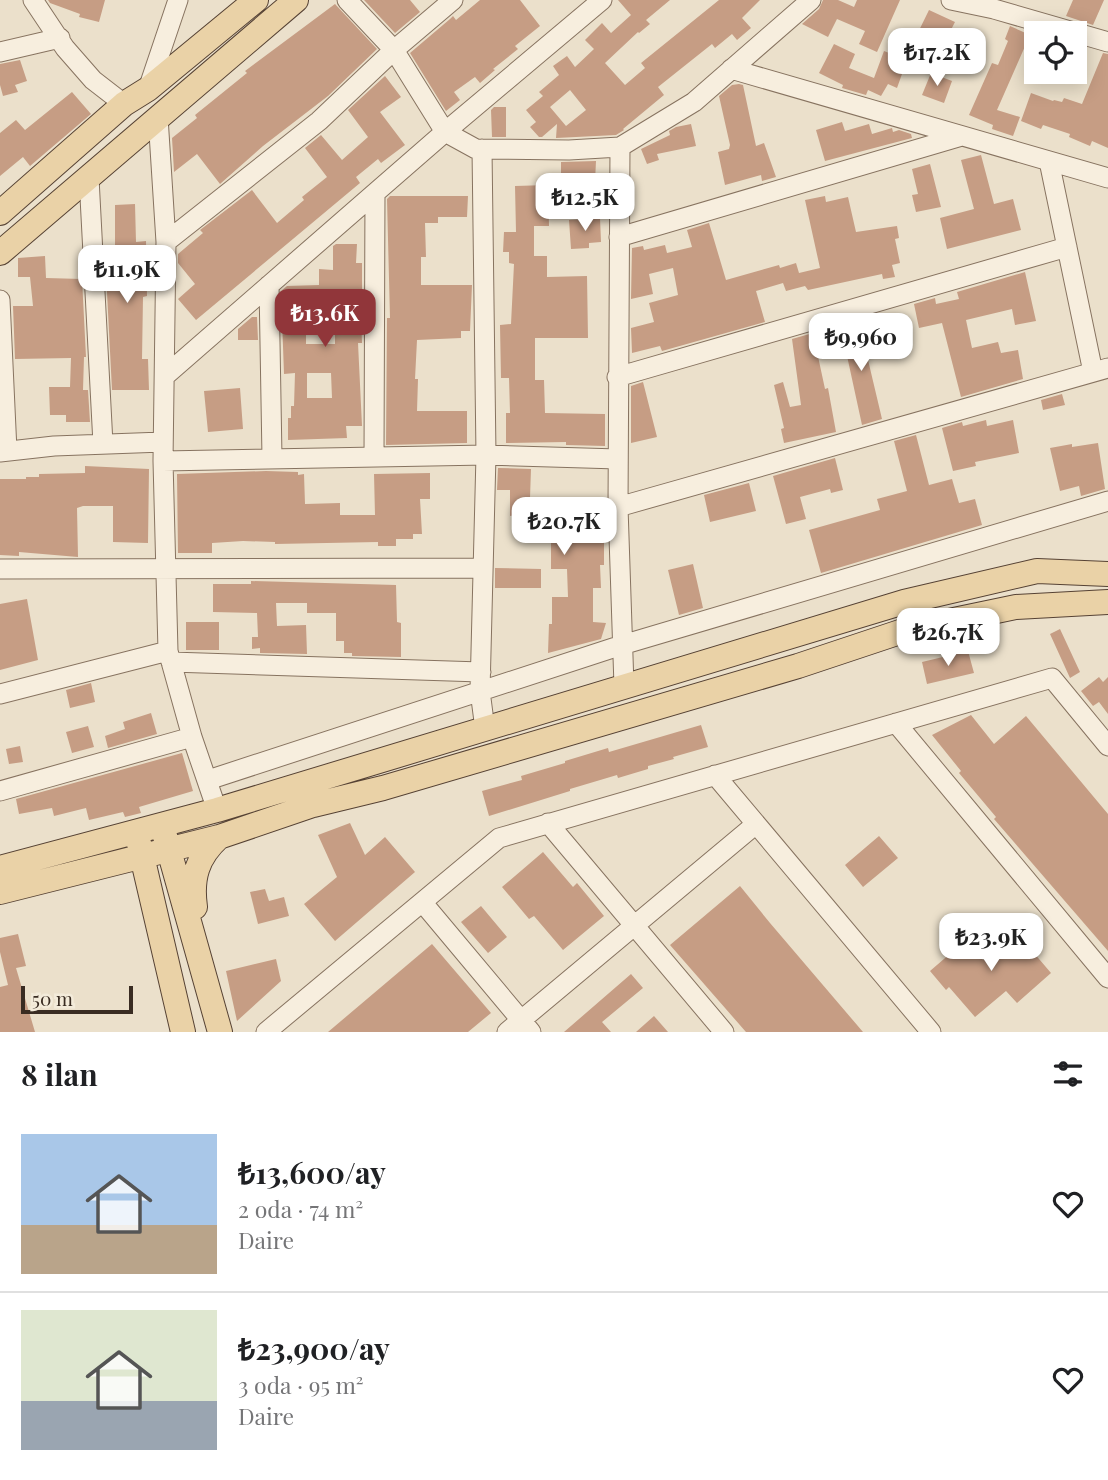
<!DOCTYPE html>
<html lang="tr">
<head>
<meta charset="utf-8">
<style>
  :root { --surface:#fff; --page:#f2f2f2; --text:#202124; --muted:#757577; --line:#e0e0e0; --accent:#91363a }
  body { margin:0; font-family:"Playfair Display",serif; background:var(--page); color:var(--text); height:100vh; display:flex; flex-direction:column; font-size:26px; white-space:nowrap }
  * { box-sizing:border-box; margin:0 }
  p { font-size:23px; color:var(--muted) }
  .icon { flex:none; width:38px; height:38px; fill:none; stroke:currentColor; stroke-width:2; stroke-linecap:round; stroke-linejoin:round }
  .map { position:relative; height:1032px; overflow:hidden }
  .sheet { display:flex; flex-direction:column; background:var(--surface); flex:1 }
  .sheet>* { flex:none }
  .fabs { position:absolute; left:1024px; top:21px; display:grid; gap:14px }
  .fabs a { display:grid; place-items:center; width:63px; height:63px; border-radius:0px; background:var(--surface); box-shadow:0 4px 18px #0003; font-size:35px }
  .scale { position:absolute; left:21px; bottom:18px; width:112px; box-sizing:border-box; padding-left:7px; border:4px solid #392c22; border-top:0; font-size:19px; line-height:24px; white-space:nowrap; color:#392c22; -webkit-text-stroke:5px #f3ebda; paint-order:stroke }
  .price { position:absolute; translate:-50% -60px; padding:0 16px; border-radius:14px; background:#fff; color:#222; font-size:23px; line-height:46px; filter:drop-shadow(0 2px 4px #0008) }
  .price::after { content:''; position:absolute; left:50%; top:42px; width:21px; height:16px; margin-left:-10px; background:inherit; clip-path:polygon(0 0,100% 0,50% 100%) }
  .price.active { background:var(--accent); color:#fff }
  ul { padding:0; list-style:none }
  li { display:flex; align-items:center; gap:21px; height:175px; padding:0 21px }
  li+li { border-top:2px solid var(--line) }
  li span { display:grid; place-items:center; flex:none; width:196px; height:140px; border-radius:0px; color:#555 }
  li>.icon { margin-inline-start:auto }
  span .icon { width:84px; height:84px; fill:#fffc; stroke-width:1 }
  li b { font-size:30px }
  h2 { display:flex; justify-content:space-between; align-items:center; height:84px; padding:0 21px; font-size:30px }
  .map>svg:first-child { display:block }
</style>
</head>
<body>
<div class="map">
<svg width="1108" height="1032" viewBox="0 0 1108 1032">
  <rect width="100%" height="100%" fill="#ebe0cb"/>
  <path fill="#c69d84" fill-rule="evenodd" d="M48 0H105L99 22 79 17 80 14 50 3Z
    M364 0H410L420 12 395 33Z
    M480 0H520L540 26 515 46 518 49 493 69 495 70 480 83 475 77 454 92 460 100 446 111 410 53 450 19 453 16 456 20Z
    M618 0H670L646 20 650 24 639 33 638 32 605 63 625 85 645 68 641 63 719 0H760L742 18 751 28 737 40 732 34 715 48 712 44 658 87 664 95 623 129 624 130 616 135 556 138 557 124 542 137H539L530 127 536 122 526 110 543 96 539 92 559 75 553 66 567 56 575 67 594 49 585 40 602 23 611 33 631 15ZM570 90 586 110 566 126 550 107Z
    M823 0H838L854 7 857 0H900L877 52 859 44 865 31 837 19 828 37 802 24 819 9Z
    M1073 0H1104L1093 25 1066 16Z
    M335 4 377 49 328 96 263 146 220 184 197 154 174 172 172 138 197 118 195 115 247 73 245 71Z
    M929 10 955 22 931 69 906 57Z
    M1010 26 1030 35 997 110 1020 117 1013 136 992 129 993 125 969 115 992 63 998 65 1008 41 1005 39Z
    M834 44 855 54 849 68 874 78 884 51 907 60 897 88 888 84 881 96 868 90 866 95 842 88 843 85 819 73Z
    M1103 53 1108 54V148L1092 141 1090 146 1069 137 1070 134 1043 125 1041 129 1021 121 1031 93 1053 101 1054 100 1062 102 1064 98 1082 104Z
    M20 60 27 81 15 85 18 92 3 96 0 85V64Z
    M931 73 952 81 944 103 922 95Z
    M385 76 401 97 380 112 405 145 381 163 378 159 356 177 360 183 196 320 178 299 195 284 178 263V254L203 233 200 230 252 190 277 223 304 200 302 197 327 177 305 148 321 135 342 160 368 137 348 110Z
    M739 84 743 85 756 146 764 143 776 177 762 181 761 175 725 185 718 152 729 149 730 145 719 96 732 85Z
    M72 92 91 114 30 166 23 157 0 176V133L16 120 25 130Z
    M494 107H506V137H492L491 110Z
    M842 122 845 131 869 124 872 134 892 128 893 132 899 130 911 134 912 138 825 161 816 130Z
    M691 124 696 146 657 154 659 160 647 164 641 149 670 135 669 131 676 127Z
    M981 155 994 204 1013 199 1021 230 947 249 940 218 974 209 961 160Z
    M596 161 595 182 575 181V187H561V162Z
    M930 164 941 207 916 212 912 195 918 194 912 169Z
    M548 185 549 226H534V256H547V277L587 276 588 338H535V380H544L545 413 605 414V446L566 445V442L506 443V413H510L509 378H501L500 325 511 324 514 264 509 263V252H503L504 232H516L515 186Z
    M390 196H468L467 217H438V223H425L426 257H421V285H472L470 331H461V338L417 340 415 379H418L417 411H467V443L386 445 387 318H390L387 199Z
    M825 196 826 202 848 197 856 232 897 226 899 238 895 239 900 263 892 265 895 277 883 279 882 274 808 290 805 286 786 291 783 283 756 291 765 322 662 351 660 346 632 353 631 328 654 322 649 303 678 295 673 268 649 274 653 294 631 299 632 248 643 246 644 250 665 245 667 253 692 247 687 230 709 223 726 280 779 265 780 268 796 263 799 273 820 268 805 200Z
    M135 204 136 242 146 241 147 296 143 297 142 359H148L149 390H112L106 273H115V205Z
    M600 218 601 242 589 243V248L571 249 569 220Z
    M336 244H357L356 263H362V293H360L362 343H358L362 426H346L347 438 288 440V418H291V406H294L295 373 284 374 281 291 287 286 319 285V269L333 270V246ZM306 319H335V344H306ZM307 373H331L332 398H307Z
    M45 256 46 278 82 279 86 357H84L83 390H88L90 422H66V415H50L49 387H70L71 358 15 359 13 306H33L30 277H18V258Z
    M1025 272 1036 321 1015 325 1012 309 966 320 972 348 998 342 1001 353 1018 350 1023 379 961 397 942 323 919 328 914 304 935 298 936 304 959 299 957 292Z
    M252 317H257L258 340H238V329Z
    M861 319 866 342 864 343 882 419 862 425 844 342H846L842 325Z
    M813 333 825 389 828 388 836 432 784 443 781 429 784 428 774 385 783 382 790 407 801 405 792 339Z
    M643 382 657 437 631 443V386Z
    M240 388 243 429 208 432 204 391Z
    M1062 394 1065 405 1043 410 1041 400Z
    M986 420 987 426 1013 420 1019 453 975 462 976 466 953 471 942 428 962 422 963 426Z
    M916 435 929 485 952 479 959 503 975 499 982 525 821 573 809 530 880 510 877 499 907 491 894 441Z
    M1098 443 1105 489 1081 496 1079 486 1060 491 1050 448 1072 444V447Z
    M835 458 843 490 831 493 830 489 800 497 806 519 786 524 773 476Z
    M85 466 149 469 148 543 113 542V506H83L77 508 78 557 19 552V556L0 555V479H26V477H39V474L85 473Z
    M498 468 531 469 530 498 591 499 592 513H589L590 542H604V565H600L601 588H593V622L606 623 601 639 548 653 549 624H552V597H568L567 569H551V519H515V515L510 516V490H497Z
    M266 471 298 472V475L304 474 305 504 340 503V515H375L374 474 430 473V499H420L422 534H413V539H396V546H378V542L275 544V542L243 541 212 543V553H178L177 474Z
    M749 483 756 511 710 522 704 495Z
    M693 564 703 608 679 615 668 570Z
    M495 568 541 569V588H495Z
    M251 581 396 585 397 622 401 623V657L352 656V653H344V641H336V613H307V603H276L277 626 306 625 307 654 260 653V648L252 649V637H258L257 613 213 612V584H251Z
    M27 599 38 660 0 670V604Z
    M186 622H219V650H186Z
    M1060 629 1080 672 1070 678 1050 634Z
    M968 651 974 673 927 684 922 662Z
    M1099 677 1103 682 1108 677V714L1099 702 1093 706 1081 691Z
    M91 683 95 702 70 708 66 690Z
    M151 713 157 734 108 748 105 736 125 729 123 722Z
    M971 715 994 744 1026 716 1108 814V951L994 819 996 817 959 773 961 771 932 735Z
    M701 725 708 747 673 757 674 759 648 766V769L618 778 617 775 570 789V791L489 816 482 791 522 780 521 776 565 763V761L608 748 609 752Z
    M88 726 94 747 72 753 66 732Z
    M20 746 23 762 9 764 6 749Z
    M182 753 193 791 139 807 141 813 125 817 123 812 89 820 86 808 54 816 52 808 19 814 16 799Z
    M350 823 365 855 385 837 415 872 335 941 304 904 337 877 318 835Z
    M879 836 898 858 863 887 845 865Z
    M543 852 573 887 577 883 604 916 563 950 534 916 529 919 502 887Z
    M740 886 770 923 863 1032H746L670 945Z
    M265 889 269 901 284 897 289 916 258 924 250 892Z
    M481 906 507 937 488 953 461 922Z
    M1016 932 1051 973 1017 1003 1006 991 975 1017 949 987 946 990 930 971 966 940 983 960Z
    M18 934 26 966 16 968 35 1032H0V987L8 985 0 952V938Z
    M432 944 491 1013 468 1032H328Z
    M276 959 281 981 237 1021 226 971Z
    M631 974 643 988 602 1022 611 1032H564Z
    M654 1016 668 1032H636Z"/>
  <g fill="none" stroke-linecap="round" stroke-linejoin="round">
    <g stroke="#877360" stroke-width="21">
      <path id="minor" d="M33 0 65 48 93 80 124 104
        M347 0 394 50 445 132 476 149 569 150 620 147 694 102 811 0
        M951 0 994 9 1108 42
        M0 52 60 38
        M731 69 1108 178
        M148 89 178 0
        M158 117 166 242 163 461 168 651 192 737 217 810
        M620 147 618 507 624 686
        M482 149 486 455 480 691 485 729
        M1049 161 1093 372
        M89 178 103 444
        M619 237 962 136
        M166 242 319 121 394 50 453 0
        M269 285 272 458
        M0 300 7 451
        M166 375 445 132 602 0
        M617 377 1067 247
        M0 452 54 446 163 442
        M374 456 375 193
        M163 461 486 455 618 459
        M618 507 1108 368
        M0 569 483 568
        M171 662 481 672
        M0 694 168 651
        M896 723 1108 978
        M715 775 931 1032
        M208 780 622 645 1108 501
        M0 791 192 737
        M548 823 724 1032
        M423 903 531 1032
        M266 1032 499 838 1052 678 1108 746
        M507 1032 756 824"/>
    </g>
    <g stroke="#564234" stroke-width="26">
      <path id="major" d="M0 213 124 104 148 89 256 0
        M0 253 296 0
        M165 836 220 1032
        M138 839 183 1032
        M0 868 217 810 904 602 1037 571 1108 574
        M0 892 219 837 313 805 383 788 798 666 906 630 1016 607 1108 602
        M195 907C191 878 197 857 219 837"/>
    </g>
    <use href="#minor" stroke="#f7eede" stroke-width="19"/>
    <use href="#major" stroke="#ead2a7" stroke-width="24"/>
  </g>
</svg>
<div class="fabs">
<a><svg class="icon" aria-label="locate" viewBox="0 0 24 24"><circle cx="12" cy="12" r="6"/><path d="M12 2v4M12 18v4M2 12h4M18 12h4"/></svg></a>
</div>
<div class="scale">50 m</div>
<b class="price" style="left:937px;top:88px">₺17.2K</b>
<b class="price" style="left:585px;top:233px">₺12.5K</b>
<b class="price" style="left:127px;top:305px">₺11.9K</b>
<b class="price active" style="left:325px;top:349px">₺13.6K</b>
<b class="price" style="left:861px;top:373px">₺9,960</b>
<b class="price" style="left:564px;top:557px">₺20.7K</b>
<b class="price" style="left:948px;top:668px">₺26.7K</b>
<b class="price" style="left:991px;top:973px">₺23.9K</b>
</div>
<section class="sheet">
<h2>8 ilan<svg class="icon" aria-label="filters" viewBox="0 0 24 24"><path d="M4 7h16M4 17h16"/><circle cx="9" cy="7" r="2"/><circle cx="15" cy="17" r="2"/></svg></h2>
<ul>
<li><span style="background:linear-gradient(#a9c7e8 65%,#b9a48a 0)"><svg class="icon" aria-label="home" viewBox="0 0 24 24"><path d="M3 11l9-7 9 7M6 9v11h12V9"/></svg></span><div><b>₺13,600/ay</b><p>2 oda · 74 m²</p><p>Daire</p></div><svg class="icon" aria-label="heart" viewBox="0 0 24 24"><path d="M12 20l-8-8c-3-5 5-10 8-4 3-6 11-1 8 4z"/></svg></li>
<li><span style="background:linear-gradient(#dfe7d0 65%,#9aa5b1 0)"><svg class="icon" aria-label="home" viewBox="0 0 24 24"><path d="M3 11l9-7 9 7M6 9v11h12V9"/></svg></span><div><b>₺23,900/ay</b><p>3 oda · 95 m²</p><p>Daire</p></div><svg class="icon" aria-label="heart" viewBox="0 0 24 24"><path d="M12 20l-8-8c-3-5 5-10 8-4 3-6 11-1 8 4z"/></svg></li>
</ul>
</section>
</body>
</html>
